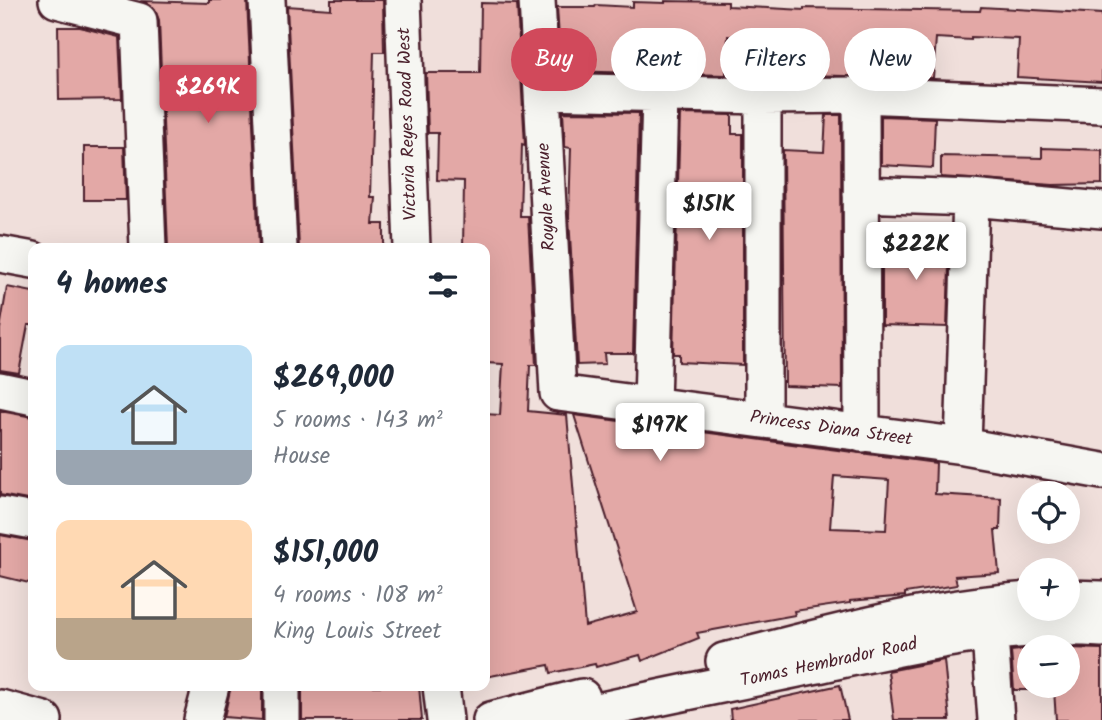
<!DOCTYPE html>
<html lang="en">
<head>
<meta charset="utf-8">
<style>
  :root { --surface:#fff; --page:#f6f6f7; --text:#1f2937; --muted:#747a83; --accent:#d1495b }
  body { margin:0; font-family:Kalam,sans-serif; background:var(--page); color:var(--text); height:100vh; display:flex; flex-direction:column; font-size:26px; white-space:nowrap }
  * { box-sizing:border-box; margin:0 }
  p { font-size:23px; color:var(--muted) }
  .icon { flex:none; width:38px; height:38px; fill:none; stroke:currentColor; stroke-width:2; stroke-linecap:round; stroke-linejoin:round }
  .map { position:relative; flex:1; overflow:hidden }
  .sheet { position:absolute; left:28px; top:243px; width:462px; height:448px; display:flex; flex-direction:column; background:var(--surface); border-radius:14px; box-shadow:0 7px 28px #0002 }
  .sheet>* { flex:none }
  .hud { position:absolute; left:511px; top:28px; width:485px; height:63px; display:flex; gap:14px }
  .controls { position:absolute; left:1017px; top:481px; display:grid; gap:14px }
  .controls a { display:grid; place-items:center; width:63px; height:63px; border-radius:50%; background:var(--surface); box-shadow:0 7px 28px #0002; font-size:35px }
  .price { position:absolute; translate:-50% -60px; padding:0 16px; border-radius:7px; background:#fff; color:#222; font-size:23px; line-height:46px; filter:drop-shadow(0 2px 4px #0008) }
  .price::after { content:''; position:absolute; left:50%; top:42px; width:21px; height:16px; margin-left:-10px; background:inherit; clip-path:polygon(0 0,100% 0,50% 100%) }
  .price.current { background:var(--accent); color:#fff }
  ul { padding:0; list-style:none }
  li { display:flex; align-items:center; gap:21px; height:175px; padding:0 28px }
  li span { display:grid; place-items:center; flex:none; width:196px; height:140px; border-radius:14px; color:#555 }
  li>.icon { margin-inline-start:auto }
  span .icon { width:84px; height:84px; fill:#fffc; stroke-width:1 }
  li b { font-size:30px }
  h2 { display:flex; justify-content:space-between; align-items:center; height:84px; padding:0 28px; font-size:30px }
  .pill { padding:0 24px; border-radius:32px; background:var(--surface); box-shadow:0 7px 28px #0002; font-size:24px; line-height:63px }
  .pill.current { background:var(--accent); color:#fff }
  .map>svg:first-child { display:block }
</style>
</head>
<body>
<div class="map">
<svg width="1102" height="720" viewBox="0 0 1102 720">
  <rect width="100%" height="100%" fill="#f0dfdb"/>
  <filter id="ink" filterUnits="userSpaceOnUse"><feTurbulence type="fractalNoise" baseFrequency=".0143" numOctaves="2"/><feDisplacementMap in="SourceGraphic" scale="14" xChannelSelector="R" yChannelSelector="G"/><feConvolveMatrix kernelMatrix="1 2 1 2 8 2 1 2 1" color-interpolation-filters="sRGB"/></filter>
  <g filter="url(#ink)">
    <path fill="#e3a8a6" stroke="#4a1f2b" stroke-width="2" fill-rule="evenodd" d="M209 0H247L259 248H168L159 20 154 8 143 1 209 3Z
      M331 0H383L384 52H374L370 197H375L373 224H384V248H299L287 6 331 9Z
      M665 1 728 2V6L804 10V8L980 11 981 7 1102 14V82L1017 77 1019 39 971 37V40L936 38 933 78 801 75 803 40 728 36 726 75 561 71 557 7H595L596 5 633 7V2L665 3Z
      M481 3 517 4 525 145 522 144 520 216H528L536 365H530L528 411 567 415 585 626 637 612 574 415 936 463 935 494 1001 498 1000 530H995L999 573 955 576 957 585 905 593V596L850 601V603L794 611 795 615 697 633 699 638 642 661 640 655 596 667 595 664 551 673 549 665 485 677V414L500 415 503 364 485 363V248H463L464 181 437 180 438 133H428L426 73H480ZM834 476 889 480 886 530 830 528Z
      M58 27H80L119 37 122 99 59 100Z
      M563 112 639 113 633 353H604L605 364 577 365 569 216 571 148 565 147Z
      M680 114 732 115V134H743V365L679 362V354H673Z
      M826 115H841L842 388 785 386 783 150 824 152Z
      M881 116 935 118 933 168 881 165Z
      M84 147H124L126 200H84Z
      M1042 148 1102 150V184L1053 185 941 177V156L1042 158Z
      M932 234 950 235 947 327 882 325V239H931Z
      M7 287 33 292V325H28L19 373 0 370V329Z
      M0 411 33 417V501L0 495Z
      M0 535 33 541V584L0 576Z
      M1068 648 1102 649V720H1056L1054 690H1014L1011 651 1029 649V686H1068Z
      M944 660 950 720H894L888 671Z
      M840 685 848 720H731L730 709Z
      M231 686H262V720L224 717Z
      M302 686H419L422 720H302Z"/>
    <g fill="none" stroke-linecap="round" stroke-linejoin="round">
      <g stroke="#4a1f2b" stroke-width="40">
        <path id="minor" d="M57 0 139 21 148 248
          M267 0 279 248
          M403 0 412 248
          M537 0 558 393 963 446 1102 471
          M542 91 763 96 861 95 1102 105
          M861 95 862 434
          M763 96V420
          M861 194 971 198 1102 210
          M0 254 33 260
          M0 390 33 397
          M652 406 660 94
          M963 446 971 198
          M0 515 33 521
          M1068 598 1102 599
          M988 608 996 720
          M724 661C825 636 925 607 1029 600
          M441 686 445 720
          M0 708 44 720
          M202 720 211 686
          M282 720V686
          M491 720 582 697
          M558 720C642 700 728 684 813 666 908 646 1005 622 1102 629"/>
      </g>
      <use href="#minor" stroke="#f6f6f2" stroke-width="35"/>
    </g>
  </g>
  <g text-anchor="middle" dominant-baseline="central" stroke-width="6" stroke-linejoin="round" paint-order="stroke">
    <g font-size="18" fill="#4a1f2b" stroke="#f6f6f2">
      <text transform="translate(408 124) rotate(-92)">Victoria Reyes Road West</text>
      <text transform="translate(547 197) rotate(-93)">Royale Avenue</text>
      <text transform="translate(831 429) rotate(8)">Princess Diana Street</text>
      <text transform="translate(829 663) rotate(-12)">Tomas Hembrador Road</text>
    </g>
  </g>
</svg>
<div class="controls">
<a><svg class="icon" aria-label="locate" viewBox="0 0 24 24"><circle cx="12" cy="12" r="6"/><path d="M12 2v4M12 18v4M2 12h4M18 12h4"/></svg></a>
<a>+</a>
<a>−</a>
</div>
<b class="price current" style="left:208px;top:125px">$269K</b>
<b class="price" style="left:709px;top:242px">$151K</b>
<b class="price" style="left:916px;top:282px">$222K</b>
<b class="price" style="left:660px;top:463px">$197K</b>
<div class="hud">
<a class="pill current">Buy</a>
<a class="pill">Rent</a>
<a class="pill">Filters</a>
<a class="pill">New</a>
</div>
<section class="sheet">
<h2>4 homes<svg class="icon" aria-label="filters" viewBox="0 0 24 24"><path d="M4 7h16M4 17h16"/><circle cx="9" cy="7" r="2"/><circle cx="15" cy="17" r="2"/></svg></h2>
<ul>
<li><span style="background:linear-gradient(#bfe0f5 75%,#9aa5b1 0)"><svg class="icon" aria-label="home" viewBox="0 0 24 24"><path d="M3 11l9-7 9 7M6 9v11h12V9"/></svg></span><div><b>$269,000</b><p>5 rooms · 143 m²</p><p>House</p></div></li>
<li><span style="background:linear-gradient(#ffd9b3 70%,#b9a48a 0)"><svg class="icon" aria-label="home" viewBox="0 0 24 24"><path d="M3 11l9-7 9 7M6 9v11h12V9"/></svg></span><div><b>$151,000</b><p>4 rooms · 108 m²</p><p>King Louis Street</p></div></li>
</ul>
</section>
</div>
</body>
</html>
